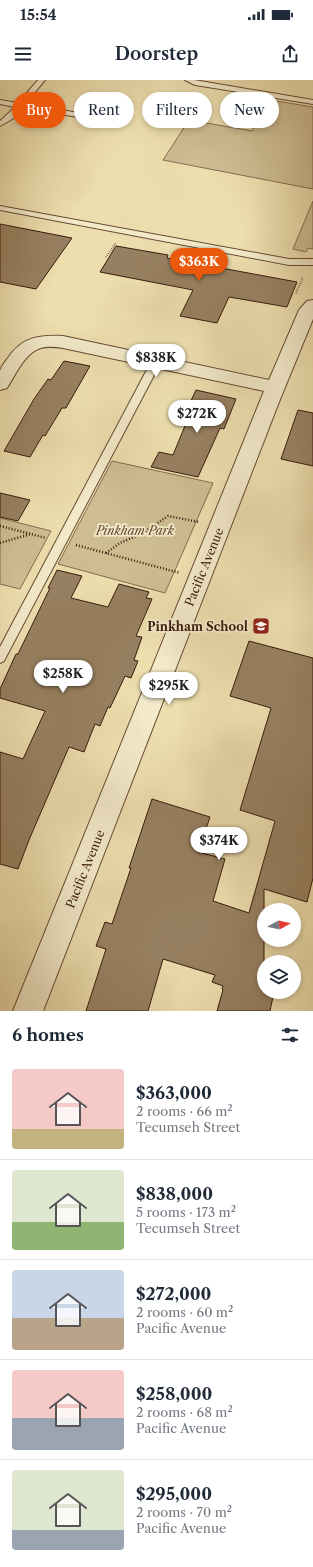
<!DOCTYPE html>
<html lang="en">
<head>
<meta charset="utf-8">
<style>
  :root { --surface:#fff; --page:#f6f6f7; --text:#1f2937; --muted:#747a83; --line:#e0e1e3; --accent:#ea580c }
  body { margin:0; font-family:"Libre Caslon Text",serif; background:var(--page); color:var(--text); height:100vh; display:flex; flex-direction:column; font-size:15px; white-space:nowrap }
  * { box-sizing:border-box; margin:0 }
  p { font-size:13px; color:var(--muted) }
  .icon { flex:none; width:22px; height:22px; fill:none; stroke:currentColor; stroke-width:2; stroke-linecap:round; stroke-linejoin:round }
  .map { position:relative; height:931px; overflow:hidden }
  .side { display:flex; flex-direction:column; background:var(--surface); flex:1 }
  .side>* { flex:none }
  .guide { position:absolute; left:12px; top:12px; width:289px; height:36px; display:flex; gap:8px }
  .needle { width:26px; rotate:82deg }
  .buttons { position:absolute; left:257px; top:823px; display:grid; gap:8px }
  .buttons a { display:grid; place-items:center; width:44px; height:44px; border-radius:50%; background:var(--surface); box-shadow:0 2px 6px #0003; font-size:20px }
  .price { position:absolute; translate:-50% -34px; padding:0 9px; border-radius:14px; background:#fff; color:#222; font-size:13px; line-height:26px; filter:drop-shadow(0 1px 2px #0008) }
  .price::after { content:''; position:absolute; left:50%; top:24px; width:12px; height:9px; margin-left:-6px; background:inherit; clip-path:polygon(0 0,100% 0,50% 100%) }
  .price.selected { background:var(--accent); color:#fff }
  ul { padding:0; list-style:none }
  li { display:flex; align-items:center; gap:12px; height:100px; padding:0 12px }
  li+li { border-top:1px solid var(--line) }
  li span { display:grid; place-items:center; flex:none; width:112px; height:80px; border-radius:4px; color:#555 }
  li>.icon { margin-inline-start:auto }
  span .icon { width:48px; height:48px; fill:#fffc; stroke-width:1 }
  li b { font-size:17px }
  h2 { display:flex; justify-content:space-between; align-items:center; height:48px; padding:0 12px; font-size:17px }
  .pill { padding:0 14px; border-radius:18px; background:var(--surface); box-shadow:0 2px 6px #0003; font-size:14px; line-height:36px }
  .pill.selected { background:var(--accent); color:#fff }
  .status { display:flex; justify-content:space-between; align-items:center; height:28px; padding:0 20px; background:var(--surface); direction:ltr }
  .status svg { height:11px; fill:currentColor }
  header { display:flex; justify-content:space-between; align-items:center; height:52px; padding:0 12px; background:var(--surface); font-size:18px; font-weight:600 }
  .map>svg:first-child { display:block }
</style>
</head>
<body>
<div class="status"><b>15:54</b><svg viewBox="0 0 49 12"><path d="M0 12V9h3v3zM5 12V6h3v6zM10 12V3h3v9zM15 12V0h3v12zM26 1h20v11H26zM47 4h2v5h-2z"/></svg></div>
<header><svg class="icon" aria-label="menu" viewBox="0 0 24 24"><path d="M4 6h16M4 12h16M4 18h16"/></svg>Doorstep<svg class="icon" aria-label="share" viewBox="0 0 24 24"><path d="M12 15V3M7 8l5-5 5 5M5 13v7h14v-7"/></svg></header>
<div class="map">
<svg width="313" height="931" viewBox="0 0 313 931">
  <rect width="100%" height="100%" fill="#eddeae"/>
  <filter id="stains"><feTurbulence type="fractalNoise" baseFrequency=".005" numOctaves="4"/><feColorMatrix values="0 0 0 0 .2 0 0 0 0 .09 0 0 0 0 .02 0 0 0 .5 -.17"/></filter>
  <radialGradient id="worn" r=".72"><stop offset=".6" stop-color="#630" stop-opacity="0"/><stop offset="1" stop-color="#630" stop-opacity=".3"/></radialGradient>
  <path fill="#cebd93" stroke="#846c50" d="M270 20 313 27V109L163 80 189 40 252 51Z
    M313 121V169L308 168 306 172 293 169Z
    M112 381 213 403 165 513 58 484Z
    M0 438 51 451 20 509 0 504Z"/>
  <path fill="#978061" stroke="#391a0d" d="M0 144 72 158 36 209 0 202Z
    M116 166 168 175 167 178 297 202 287 227 229 217 217 243 180 236 193 210 100 192Z
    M64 281 90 286 66 328H62L45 356 43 355 30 377 4 371 34 319 48 299 51 300Z
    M196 310 236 319 224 349 220 348 198 397 151 387 159 372 173 375 187 341 182 340Z
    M298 330 313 333V386L281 379Z
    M0 413 30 420 18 441 0 437Z
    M57 490 82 496 71 518 108 527 119 504 149 512 146 518 152 519 136 556 142 557 134 580 138 581 131 598 125 596 110 628 108 627 100 646 95 644 84 672 69 667 29 760 18 789 0 784V672L23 679 45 631 0 618V609L16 574H18L50 508H48Z
    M249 561 313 578V798L307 822 264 809V912H274L270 931H217L223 910 222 909 223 906 212 902 215 895 163 879 148 931H86L106 869 96 866 105 842 112 844 131 788H129L152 719 210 737 198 772 225 779 213 821 249 833 275 741 240 730 271 628 230 616Z"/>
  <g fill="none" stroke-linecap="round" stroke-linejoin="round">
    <g stroke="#664b35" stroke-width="2">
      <path id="service" d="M38 0H45L25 24 103 37 107 39 103 41 22 28 14 38 0 46V41L15 27 0 24V20L18 23Z
        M185 0H194L313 20V24L195 5Z
        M0 126 289 179H313V185H289L0 130Z
        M156 279 161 282 4 581 0 583V567L151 282Z"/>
    </g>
    <g stroke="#664b35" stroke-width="2">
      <path id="minor" d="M313 220V239L279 322 43 931H13L264 311 63 268C56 267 48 266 41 268 25 272 15 296 7 308L0 310C0 304 0 297 0 291 1 287 5 282 8 278 22 257 39 255 63 256L269 300 299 230 307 221Z"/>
    </g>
    <path stroke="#391a0d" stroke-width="2" stroke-dasharray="0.5 1.5" stroke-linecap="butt" d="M106 177 116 163
      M296 213 303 197"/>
    <path stroke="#391a0d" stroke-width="2.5" stroke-dasharray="1 2" stroke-linecap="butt" d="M0 446 46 458
      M0 463 31 454
      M76 465 180 493
      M106 473 120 463 143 453 168 436 199 442"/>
    <use href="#service" fill="#f3eaca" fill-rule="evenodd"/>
    <use href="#minor" fill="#f3eaca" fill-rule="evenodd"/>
  </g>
  <defs>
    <g id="school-square" transform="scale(0.9)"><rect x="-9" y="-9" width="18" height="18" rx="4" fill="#8f2418" stroke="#f3eaca"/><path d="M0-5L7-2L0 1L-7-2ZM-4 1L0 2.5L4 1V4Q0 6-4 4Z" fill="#fff"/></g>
  </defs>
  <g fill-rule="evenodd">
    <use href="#school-square" x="261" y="546"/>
  </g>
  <g text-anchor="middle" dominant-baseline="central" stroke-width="3.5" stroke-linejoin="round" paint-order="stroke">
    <g font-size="12" font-style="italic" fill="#664b35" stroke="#f3eaca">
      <text x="135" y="450">Pinkham Park</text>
    </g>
    <g font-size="12" fill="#391a0d" stroke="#f3eaca">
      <text transform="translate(204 487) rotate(-68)">Pacific Avenue</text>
      <text transform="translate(85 789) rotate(-68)">Pacific Avenue</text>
    </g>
    <g font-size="12" font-weight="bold" fill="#391a0d" stroke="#f3eaca" text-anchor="end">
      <text x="248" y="546">Pinkham School</text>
    </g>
  </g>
  <rect width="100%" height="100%" filter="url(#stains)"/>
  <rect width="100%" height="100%" fill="url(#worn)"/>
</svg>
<div class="buttons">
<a><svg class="needle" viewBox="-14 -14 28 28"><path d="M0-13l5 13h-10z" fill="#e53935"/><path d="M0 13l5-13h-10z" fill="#747a83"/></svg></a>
<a><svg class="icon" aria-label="layers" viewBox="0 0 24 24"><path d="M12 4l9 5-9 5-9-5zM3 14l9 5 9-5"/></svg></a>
</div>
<b class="price selected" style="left:199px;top:202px">$363K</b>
<b class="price" style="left:156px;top:298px">$838K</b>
<b class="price" style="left:197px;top:354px">$272K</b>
<b class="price" style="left:63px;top:614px">$258K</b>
<b class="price" style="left:169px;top:626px">$295K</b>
<b class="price" style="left:219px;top:781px">$374K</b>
<div class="guide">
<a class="pill selected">Buy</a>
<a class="pill">Rent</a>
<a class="pill">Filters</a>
<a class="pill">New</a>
</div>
</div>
<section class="side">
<h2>6 homes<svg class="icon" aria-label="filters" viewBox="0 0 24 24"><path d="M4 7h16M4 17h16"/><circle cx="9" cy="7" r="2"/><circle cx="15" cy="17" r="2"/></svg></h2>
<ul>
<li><span style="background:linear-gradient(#f6c9c9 75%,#c2b280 0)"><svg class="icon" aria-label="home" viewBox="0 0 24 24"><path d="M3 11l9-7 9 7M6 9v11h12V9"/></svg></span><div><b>$363,000</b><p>2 rooms · 66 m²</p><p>Tecumseh Street</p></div></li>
<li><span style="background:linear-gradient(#dfe7d0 65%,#8fb573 0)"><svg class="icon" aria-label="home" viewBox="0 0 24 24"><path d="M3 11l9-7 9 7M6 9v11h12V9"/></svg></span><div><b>$838,000</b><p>5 rooms · 173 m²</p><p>Tecumseh Street</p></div></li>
<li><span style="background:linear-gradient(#c9d6e8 60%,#b9a48a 0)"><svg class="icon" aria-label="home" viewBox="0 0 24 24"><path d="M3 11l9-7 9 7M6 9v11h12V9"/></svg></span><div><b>$272,000</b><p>2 rooms · 60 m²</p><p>Pacific Avenue</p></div></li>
<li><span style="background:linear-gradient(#f6c9c9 60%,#9aa5b1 0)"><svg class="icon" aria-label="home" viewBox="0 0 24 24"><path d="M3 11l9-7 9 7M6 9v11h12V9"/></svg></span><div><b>$258,000</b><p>2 rooms · 68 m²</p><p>Pacific Avenue</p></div></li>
<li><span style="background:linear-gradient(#dfe7d0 75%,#9aa5b1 0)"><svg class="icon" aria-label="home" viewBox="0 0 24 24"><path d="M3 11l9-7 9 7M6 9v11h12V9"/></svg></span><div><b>$295,000</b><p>2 rooms · 70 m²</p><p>Pacific Avenue</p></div></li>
</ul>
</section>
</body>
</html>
